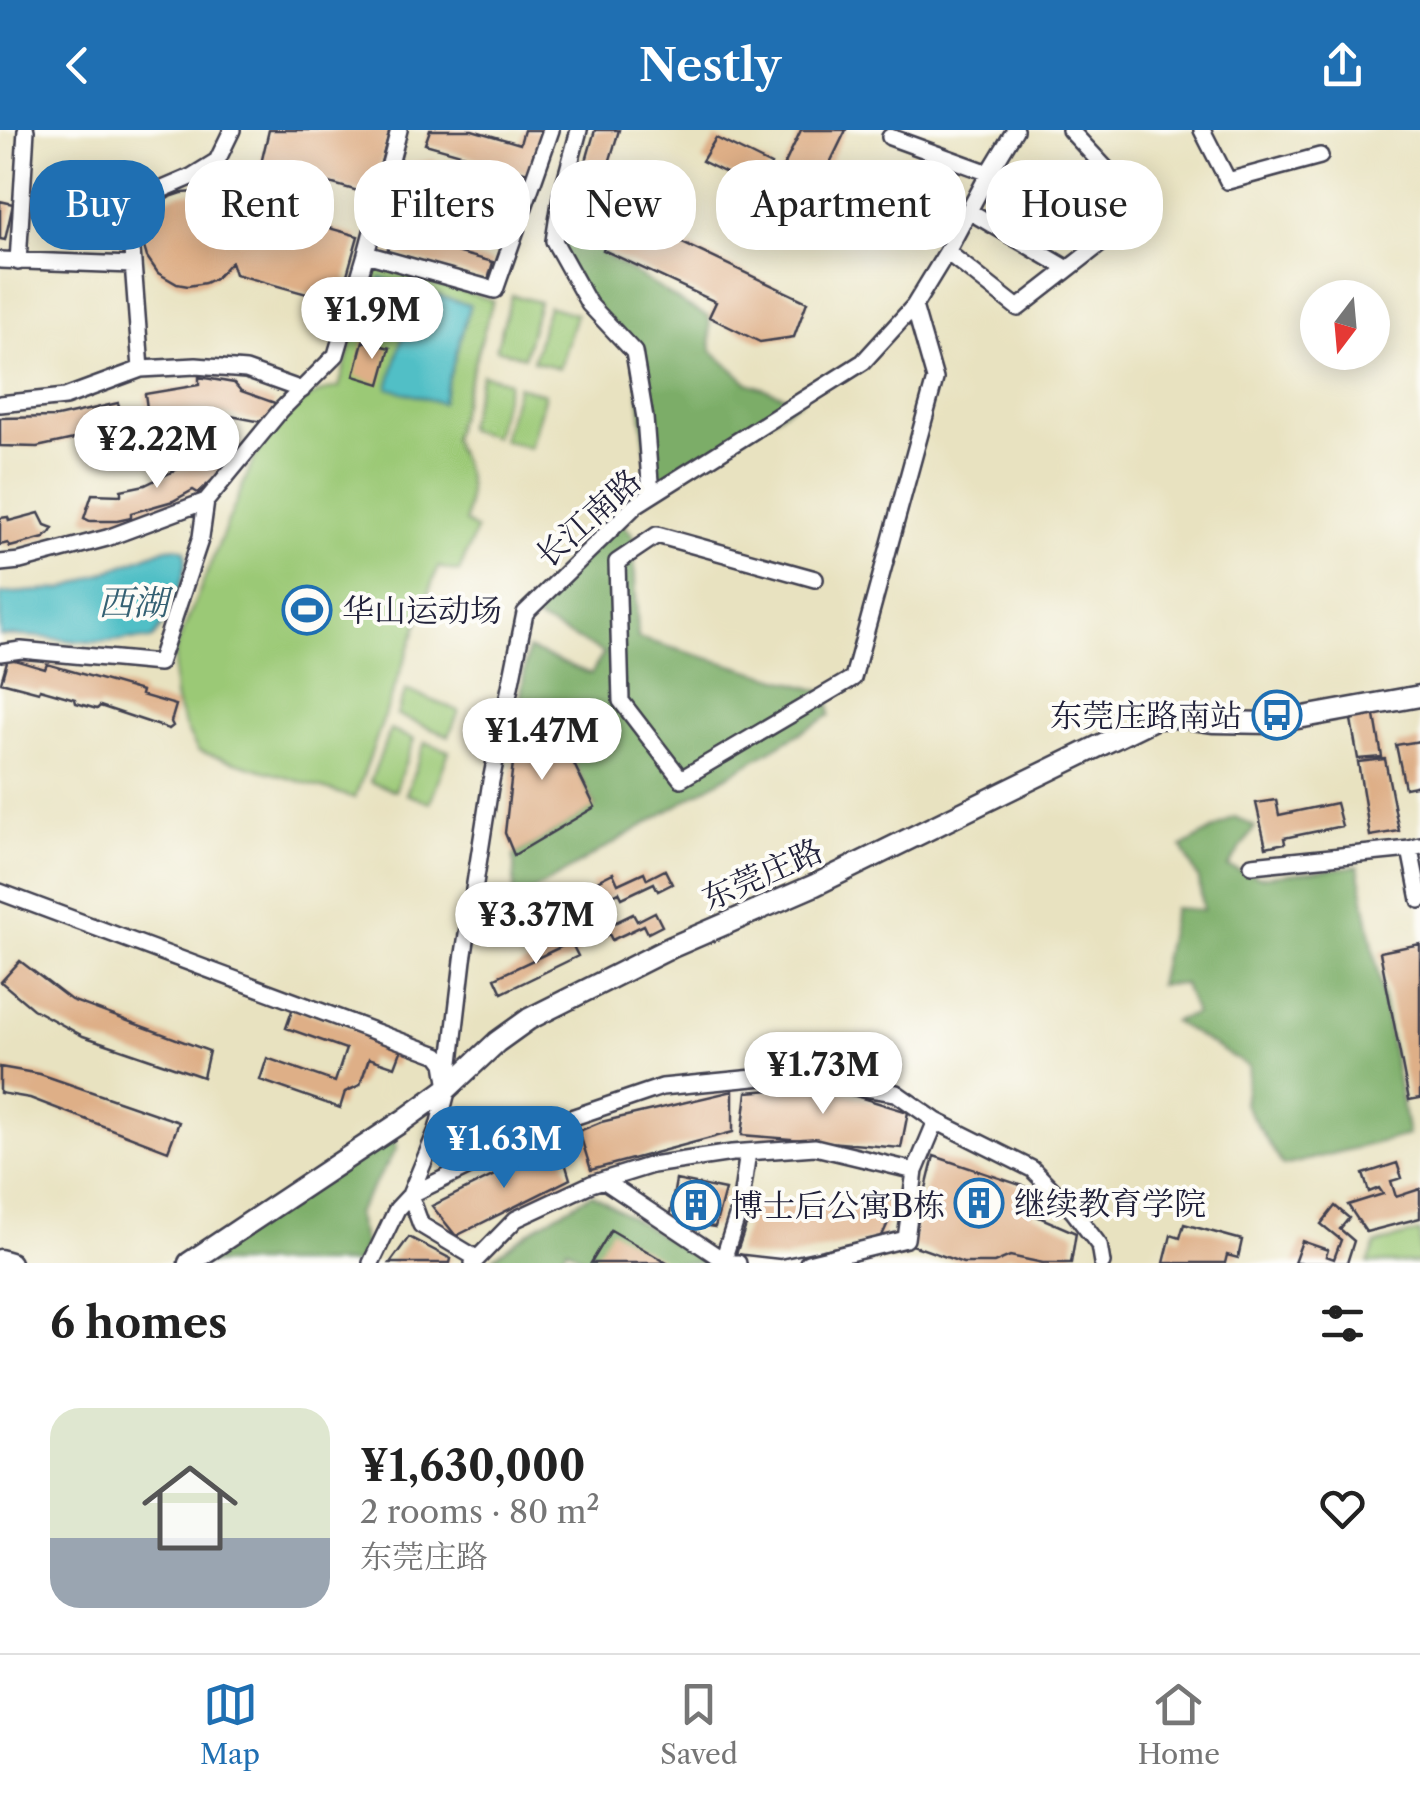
<!DOCTYPE html>
<html lang="en">
<head>
<meta charset="utf-8">
<style>
  :root { --surface:#fff; --page:#f2f2f2; --text:#222; --muted:#767676; --line:#e0e0e0; --accent:#1f6fb2 }
  body { margin:0; font-family:"Libre Caslon Text","Noto Serif SC",serif; background:var(--page); color:var(--text); height:100vh; display:flex; flex-direction:column; font-size:38px; white-space:nowrap }
  * { box-sizing:border-box; margin:0 }
  p { font-size:32px; color:var(--muted) }
  .icon { flex:none; width:55px; height:55px; fill:none; stroke:currentColor; stroke-width:2; stroke-linecap:round; stroke-linejoin:round }
  .map { position:relative; height:1133px; overflow:hidden }
  .sheet { display:flex; flex-direction:column; background:var(--surface); flex:1 }
  .sheet>* { flex:none }
  .hud { position:absolute; left:30px; top:30px; width:1360px; height:90px; display:flex; gap:20px }
  .needle { width:65px; rotate:196deg }
  .buttons { position:absolute; left:1300px; top:150px; display:grid; gap:20px }
  .buttons a { display:grid; place-items:center; width:90px; height:90px; border-radius:50%; background:var(--surface); box-shadow:0 5px 25px #0003; font-size:50px }
  .price { position:absolute; translate:-50% -85px; padding:0 22px; border-radius:35px; background:#fff; color:#222; font-size:32px; line-height:65px; filter:drop-shadow(0 2px 5px #0008) }
  .price::after { content:''; position:absolute; left:50%; top:60px; width:30px; height:22px; margin-left:-15px; background:inherit; clip-path:polygon(0 0,100% 0,50% 100%) }
  .price.on { background:var(--accent); color:#fff }
  ul { padding:0; list-style:none }
  li { display:flex; align-items:center; gap:30px; height:250px; padding:0 50px }
  li span { display:grid; place-items:center; flex:none; width:280px; height:200px; border-radius:30px; color:#555 }
  li>.icon { margin-inline-start:auto }
  span .icon { width:120px; height:120px; fill:#fffc; stroke-width:1 }
  li b { font-size:42px }
  h2 { display:flex; justify-content:space-between; align-items:center; height:120px; padding:0 50px; font-size:42px }
  .pill { padding:0 35px; border-radius:40px; background:var(--surface); box-shadow:0 5px 25px #0003; font-size:35px; line-height:90px }
  .pill.on { background:var(--accent); color:#fff }
  header { display:flex; justify-content:space-between; align-items:center; height:130px; padding:0 50px; background:var(--accent); color:#fff; font-size:45px; font-weight:600 }
  .tab-bar { display:flex; justify-content:space-around; align-items:center; height:140px; border-top:2px solid var(--line); background:var(--surface); font-size:28px; color:var(--muted) }
  .tab-bar a { display:grid; justify-items:center; gap:5px }
  .tab-bar .on { color:var(--accent) }
  .map>svg:first-child { display:block }
</style>
</head>
<body>
<header><svg class="icon" aria-label="back" viewBox="0 0 24 24"><path d="M15 5l-7 7 7 7"/></svg>Nestly<svg class="icon" aria-label="share" viewBox="0 0 24 24"><path d="M12 15V3M7 8l5-5 5 5M5 13v7h14v-7"/></svg></header>
<div class="map">
<svg width="1420" height="1133" viewBox="0 0 1420 1133">
  <rect width="100%" height="100%" fill="#fdfcf7"/>
  <filter id="ink" filterUnits="userSpaceOnUse"><feTurbulence type="fractalNoise" baseFrequency=".01" numOctaves="2"/><feDisplacementMap in="SourceGraphic" scale="20" xChannelSelector="R" yChannelSelector="G"/><feConvolveMatrix kernelMatrix="1 2 1 2 8 2 1 2 1" color-interpolation-filters="sRGB"/></filter>
  <filter id="wash" filterUnits="userSpaceOnUse"><feTurbulence type="fractalNoise" baseFrequency=".0048" numOctaves="4" result="noise"/><feDisplacementMap in="SourceGraphic" scale="40" xChannelSelector="R" yChannelSelector="G"/><feGaussianBlur stdDeviation="2.25" result="paint"/><feColorMatrix in="noise" values="0 0 0 0 0 0 0 0 0 0 0 0 0 0 0 0 0 1.4 0 .05"/><feComposite in="paint" operator="in"/></filter>
  <g filter="url(#wash)">
    <rect width="100%" height="100%" fill="#e8e2c0"/>
    <path fill="#9bc976" stroke="#5e7658" stroke-width="2.5" d="M374 136 493 170 452 309C469 344 472 353 465 392L476 400 459 442 438 437 355 668 198 621C175 579 170 566 176 518L255 326C275 295 301 263 339 257Z
      M512 165 539 172 524 227 496 219Z
      M548 176 576 184 560 238 533 231Z
      M482 244 509 252 494 307 466 299Z
      M518 256 545 264 530 318 502 310Z
      M406 560 459 581 449 606 397 585Z
      M390 600 414 609 395 661 370 652Z
      M425 612 449 621 430 673 406 664Z
      M1420 1102V1133H1368L1376 1114Z"/>
    <path fill="#7cad67" stroke="#4f6851" stroke-width="2.5" d="M559 82 598 120 689 177 709 187 711 220 748 253 800 271 651 364 634 223 589 174 554 111Z
      M620 391 633 405 638 508 828 563 830 585 514 772V725L595 676 553 591 520 571 528 519 591 544 604 523 525 483Z
      M1235 687 1255 697 1228 737 1260 747 1358 736 1408 1005 1283 1036 1244 974 1249 937 1173 891 1195 884 1184 854 1158 855 1174 778 1203 780 1199 750 1182 717Z
      M393 997 397 1018 356 1084 365 1116 357 1133H270L263 1131 262 1133H204Z
      M592 1064 706 1133H591L567 1118 558 1133H503L494 1127 539 1095Z"/>
    <path fill="#51bfc6" stroke="#3a7080" stroke-width="2.5" d="M381 148 409 156 395 204 367 196Z
      M416 159 470 175 442 273 388 258Z
      M176 417 185 420C190 440 166 498 150 510 127 508 108 513 87 512 56 510 32 504 0 506V464L63 459 167 418Z"/>
    <g id="blocks">
      <path fill="#deaf87" d="M269 0H390L372 65 280 39 268 81 358 106 339 173 235 144 231 132 217 147 205 153 188 156 177 154 158 143 147 127 144 117 145 95 156 77 170 67 182 63 196 62 219 72 227 80 239 79 259 42Z
        M430 0H472L520 14 524 0H543L528 43 425 14Z
        M595 0H619L594 83 573 76Z
        M801 0H846L796 103 760 86Z
        M716 8 771 35 759 59 702 31Z
        M436 29 429 51 510 75 504 98 401 68 408 44 414 33Z
        M0 71 13 74 5 110 0 109Z
        M408 82 416 85 409 109 493 132 488 150 387 122 395 93Z
        M619 83 807 172 794 207 760 212 709 187 716 172 603 120Z
        M363 211 390 218 380 254 354 246Z
        M199 247 234 253 241 261 275 273 267 293 205 281H168L148 285 145 264 199 255Z
        M118 273 126 294 83 307 37 317 0 316V288L57 287Z
        M210 319 220 328 226 327 229 331V335L198 363 193 360 173 371 131 383V388L117 391H90L84 388 92 364 121 365V360L145 355 178 339 189 338Z
        M39 383 45 395 53 398 50 403 44 408 10 417 8 413 0 415V388L8 387 9 391Z
        M8 528 45 539 47 534 142 561 141 565 176 575 171 592 173 596 169 599 100 576 97 579 76 573 75 569 40 559 39 562 1 552Z
        M520 571 553 591 595 677 514 725 505 703Z
        M1374 580 1382 627 1358 629 1350 584Z
        M1420 611V655L1405 658 1396 615Z
        M1385 629 1399 701 1370 706 1358 632Z
        M1276 670 1279 685 1336 673 1342 696 1284 708 1285 713 1266 717 1256 673Z
        M665 740 672 754 658 761 654 753 622 768 619 762 599 772 591 754 613 743 618 754 644 742 647 749Z
        M655 782 662 796 648 803 644 795 612 810 609 804 589 813 580 796 602 785 608 796 633 784 637 791Z
        M571 812 578 826 502 863 495 848Z
        M1420 814V968L1409 970 1380 822Z
        M20 831 71 870 209 921 203 947 83 906 33 879 1 852Z
        M293 878 403 916 395 937 369 928 360 955 345 962 340 978 260 950 267 928 335 952 346 919 286 898Z
        M0 937 40 944 179 992 168 1021 30 968 0 963Z
        M823 956 908 982 901 1018 742 1005 747 962Z
        M733 961V1002L591 1040 579 1001 601 992Z
        M559 1013 570 1049 456 1106 432 1076Z
        M934 1026 1041 1062 1032 1084 1076 1103 1071 1133H1043L1010 1126 994 1133H963L912 1115Z
        M1397 1033 1402 1048 1391 1051 1396 1067 1420 1059V1088L1366 1102 1348 1075 1383 1064 1379 1058 1369 1062 1363 1044Z
        M676 1050 725 1060 715 1097 669 1090Z
        M899 1069 881 1108 780 1129 736 1124 752 1078Z
        M1335 1076 1349 1088 1340 1099 1354 1111 1347 1133H1294L1302 1111 1328 1120 1326 1126 1334 1129 1341 1110 1321 1094Z
        M1184 1094 1242 1110 1238 1128 1227 1125 1225 1133H1164L1171 1105 1180 1108Z
        M611 1100 667 1133H591Z
        M409 1107 451 1129 450 1133H390Z"/>
    </g>
  </g>
  <g filter="url(#ink)">
    <use href="#blocks" fill-opacity="0" stroke="#403f4f" stroke-width="2.5"/>
    <g fill="none" stroke-linecap="round" stroke-linejoin="round">
      <g stroke="#403f4f" stroke-width="20">
        <path id="street" d="M579 0 561 66 554 111 589 174 634 222 645 288 651 364
          M1202 0 1228 51 1320 26
          M890 7 989 43 1111 105
          M969 81 1068 139
          M947 122 1018 178 1122 97 1125 59 1070 0
          M366 124 495 160 551 0
          M0 130 132 135
          M18 132 26 0
          M141 239 131 106 142 77 163 59 191 47 217 31 232 0
          M0 274 65 267 141 239 196 236 246 240 302 260
          M0 433 20 431 107 408 206 371 281 280 336 225 366 124 399 0
          M815 449 657 405 617 432 621 571 681 649 853 548 935 249 914 176
          M0 523 21 520 159 533 201 407 206 371
          M1410 719 1420 770
          M1252 735 1410 719 1420 716
          M0 762 438 925 444 933 448 958 437 1000 410 1065 397 1079 371 1133
          M448 958 463 830 491 651 525 483 636 375 863 232 914 176 947 122 989 43 1015 0
          M603 1050 726 1132 738 1133
          M476 1128 421 1095 410 1065 562 991 662 957 764 947 851 956 896 963 936 991 1032 1039 1073 1081 1099 1115 1102 1133
          M473 1133 516 1089 591 1054 652 1035 732 1023 815 1017 915 1041 936 991
          M726 1133V1121L740 1077 748 1022
          M808 1133 906 1109 915 1041"/>
      </g>
      <g stroke="#403f4f" stroke-width="25">
        <path id="secondary" d="M0 1130 10 1133
          M189 1133 404 990 448 958 497 912 529 889 672 817 815 755 1156 588 1178 587 1214 592 1270 593 1420 566"/>
      </g>
      <use href="#street" stroke="#fff" stroke-width="15"/>
      <use href="#secondary" stroke="#fff" stroke-width="20"/>
    </g>
  </g>
  <defs>
    <g id="stadium-ring" transform="scale(2.5)"><circle r="9.5" fill="#fdfcf7" stroke="#1f6fb2" stroke-width="1.5"/><path d="M0-5a6.5 5 0 1 0 0 10a6.5 5 0 1 0 0-10ZM-3.5-1.8h7v3.6h-7Z" fill="#1f6fb2"/></g>
    <g id="bus-ring" transform="scale(2.5)"><circle r="9.5" fill="#fdfcf7" stroke="#1f6fb2" stroke-width="1.5"/><path d="M-5-6H5V4H4V6H2V4H-2V6H-4V4H-5ZM-3.5-4V0h7V-4ZM-3.5 1.2v1.5H-2V1.2ZM2 1.2v1.5H3.5V1.2Z" fill="#1f6fb2"/></g>
    <g id="building-ring" transform="scale(2.5)"><circle r="9.5" fill="#fdfcf7" stroke="#1f6fb2" stroke-width="1.5"/><path d="M-4-6H4V6H1V3H-1V6H-4ZM-2.5-4.3h1.7v1.8h-1.7ZM.8-4.3h1.7v1.8H.8ZM-2.5-1h1.7V.8h-1.7ZM.8-1h1.7V.8H.8Z" fill="#1f6fb2"/></g>
  </defs>
  <g fill-rule="evenodd">
    <use href="#stadium-ring" x="307" y="480"/>
    <use href="#bus-ring" x="1277" y="585"/>
    <use href="#building-ring" x="979" y="1073"/>
    <use href="#building-ring" x="696" y="1075"/>
  </g>
  <g text-anchor="middle" dominant-baseline="central" stroke-width="8" stroke-linejoin="round" paint-order="stroke">
    <g font-size="32" fill="#22223b" stroke="#fdfcf7">
      <text transform="translate(588 388) rotate(-42)">长江南路</text>
      <text transform="translate(762 744) rotate(-24)">东莞庄路</text>
    </g>
    <g font-size="32" fill="#22223b" stroke="#fdfcf7" text-anchor="start">
      <text x="342" y="480">华山运动场</text>
      <text x="1242" y="585" text-anchor="end">东莞庄路南站</text>
      <text x="1014" y="1073">继续教育学院</text>
      <text x="731" y="1075">博士后公寓B栋</text>
    </g>
    <g font-size="35" font-style="italic" fill="#356173" stroke="#fdfcf7">
      <text x="133" y="472">西湖</text>
    </g>
  </g>
</svg>
<div class="buttons">
<a><svg class="needle" viewBox="-14 -14 28 28"><path d="M0-13l5 13h-10z" fill="#e53935"/><path d="M0 13l5-13h-10z" fill="#767676"/></svg></a>
</div>
<b class="price" style="left:372px;top:232px">¥1.9M</b>
<b class="price" style="left:157px;top:361px">¥2.22M</b>
<b class="price" style="left:542px;top:653px">¥1.47M</b>
<b class="price" style="left:536px;top:837px">¥3.37M</b>
<b class="price" style="left:823px;top:987px">¥1.73M</b>
<b class="price on" style="left:504px;top:1061px">¥1.63M</b>
<div class="hud">
<a class="pill on">Buy</a>
<a class="pill">Rent</a>
<a class="pill">Filters</a>
<a class="pill">New</a>
<a class="pill">Apartment</a>
<a class="pill">House</a>
</div>
</div>
<section class="sheet">
<h2>6 homes<svg class="icon" aria-label="filters" viewBox="0 0 24 24"><path d="M4 7h16M4 17h16"/><circle cx="9" cy="7" r="2"/><circle cx="15" cy="17" r="2"/></svg></h2>
<ul>
<li><span style="background:linear-gradient(#dfe7d0 65%,#9aa5b1 0)"><svg class="icon" aria-label="home" viewBox="0 0 24 24"><path d="M3 11l9-7 9 7M6 9v11h12V9"/></svg></span><div><b>¥1,630,000</b><p>2 rooms · 80 m²</p><p>东莞庄路</p></div><svg class="icon" aria-label="heart" viewBox="0 0 24 24"><path d="M12 20l-8-8c-3-5 5-10 8-4 3-6 11-1 8 4z"/></svg></li>
</ul>
</section>
<nav class="tab-bar">
<a class="on"><svg class="icon" aria-label="map" viewBox="0 0 24 24"><path d="M3 6l6-2 6 2 6-2v14l-6 2-6-2-6 2zM9 4v14M15 6v14"/></svg>Map</a>
<a><svg class="icon" aria-label="saved" viewBox="0 0 24 24"><path d="M7 4h10v16l-5-4-5 4z"/></svg>Saved</a>
<a><svg class="icon" aria-label="home" viewBox="0 0 24 24"><path d="M3 11l9-7 9 7M6 9v11h12V9"/></svg>Home</a>
</nav>
</body>
</html>
